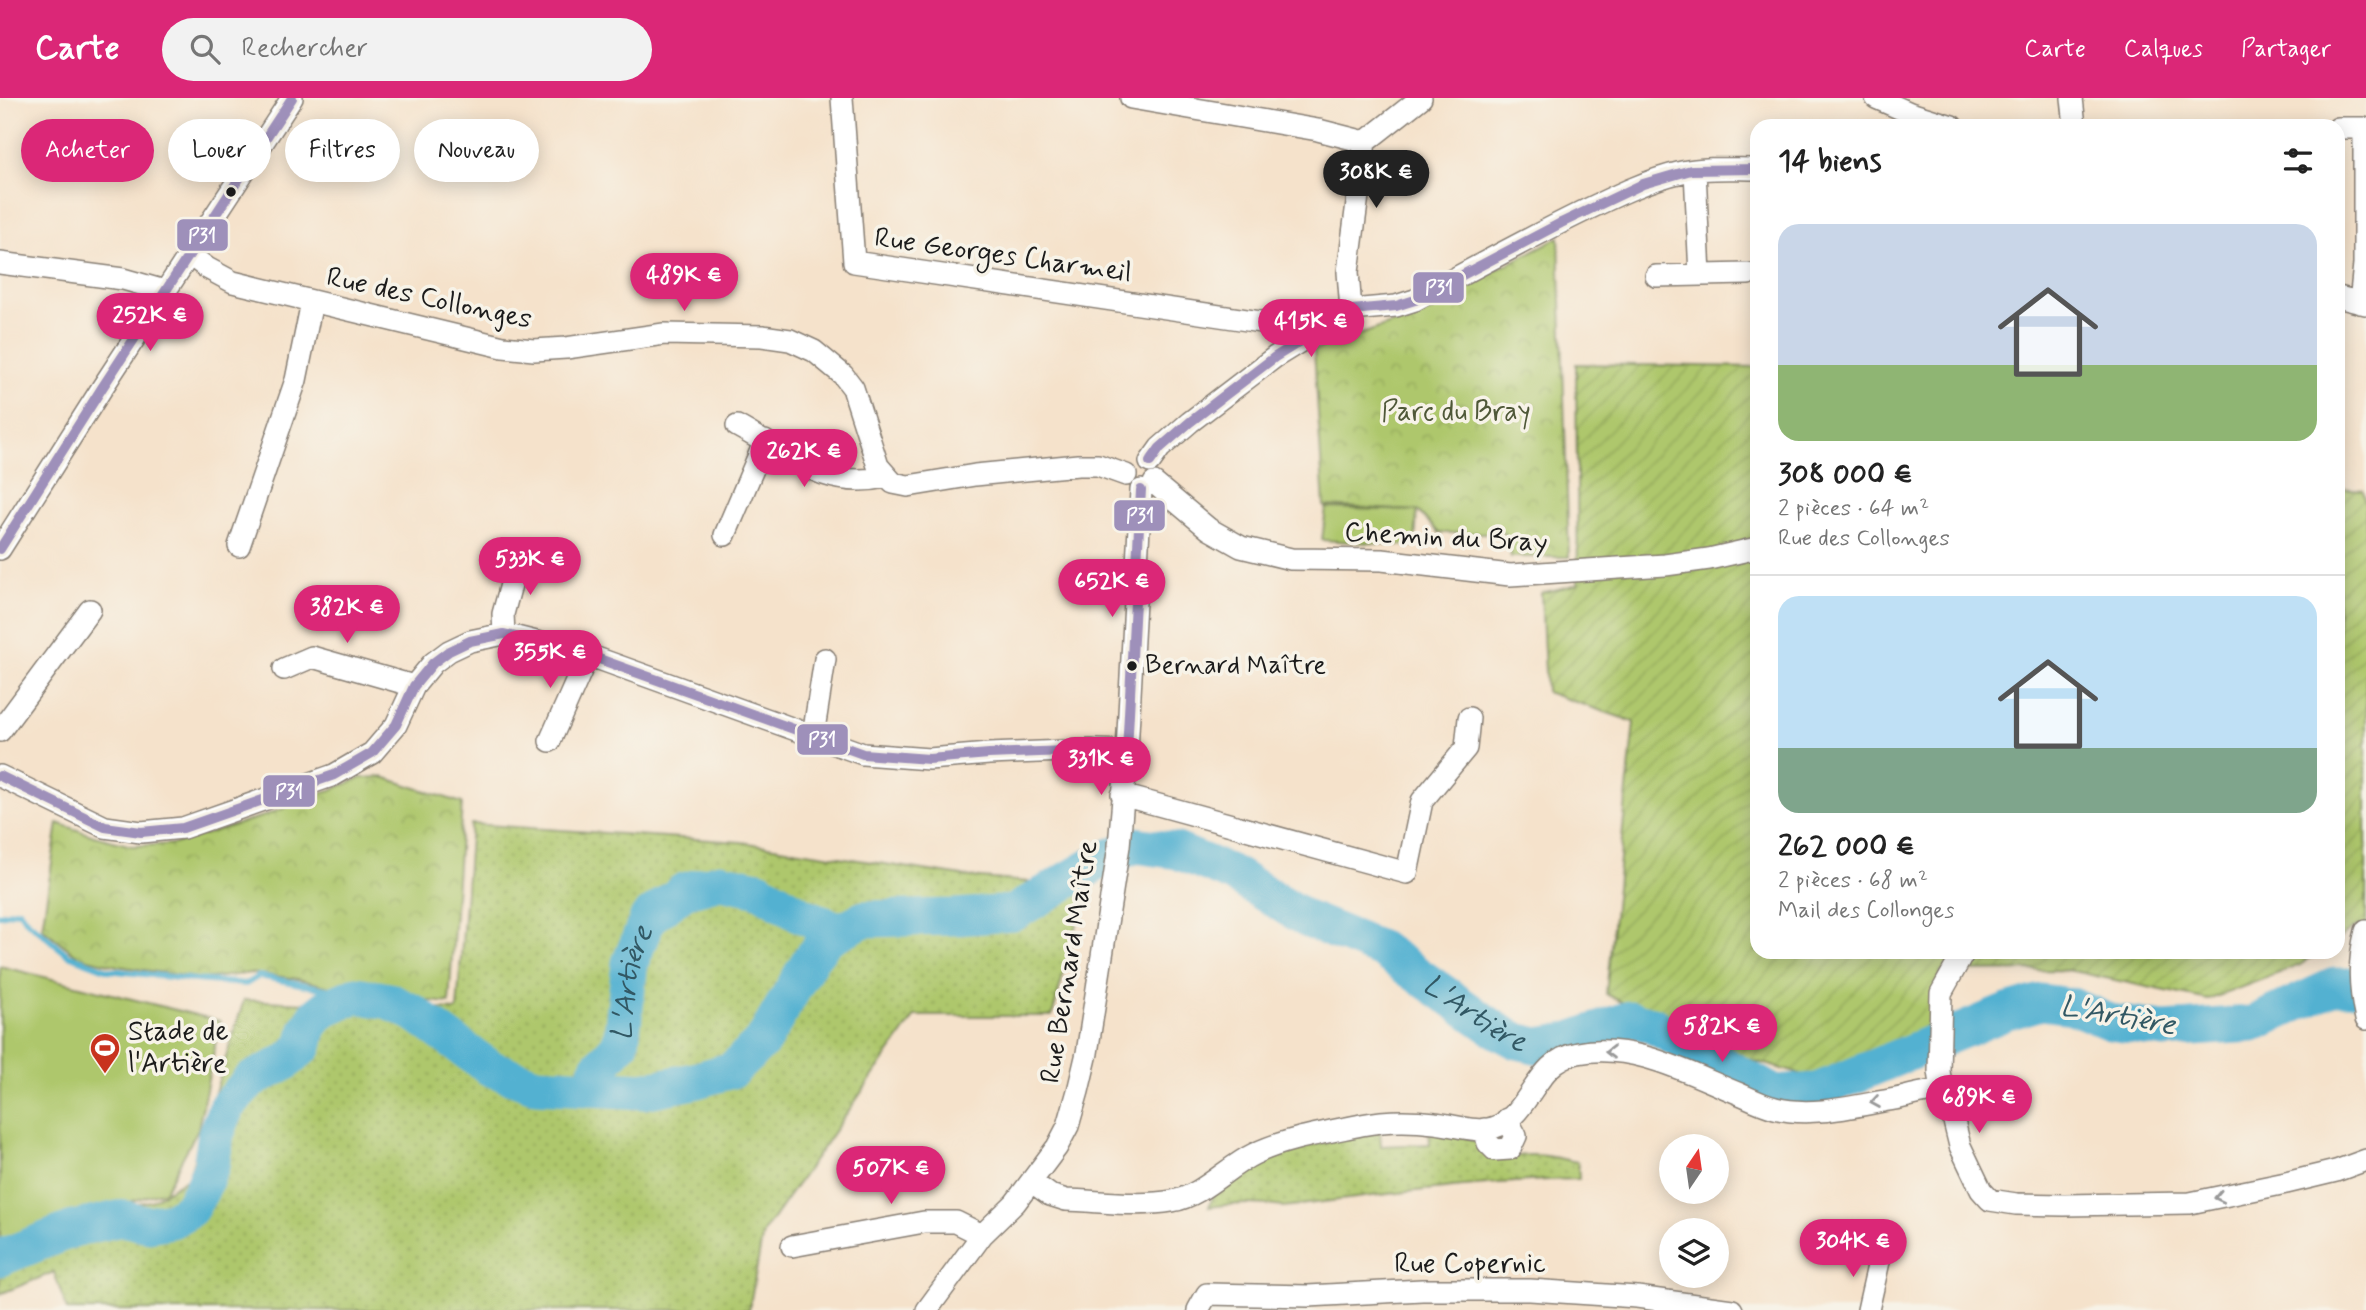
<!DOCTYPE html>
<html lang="fr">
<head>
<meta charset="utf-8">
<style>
  :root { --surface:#fff; --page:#f2f2f2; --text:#222; --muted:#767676; --line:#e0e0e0; --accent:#db2777 }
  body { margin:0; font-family:Mynerve,sans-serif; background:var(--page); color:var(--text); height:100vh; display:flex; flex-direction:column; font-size:26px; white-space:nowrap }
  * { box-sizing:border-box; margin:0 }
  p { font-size:23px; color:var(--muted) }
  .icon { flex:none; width:38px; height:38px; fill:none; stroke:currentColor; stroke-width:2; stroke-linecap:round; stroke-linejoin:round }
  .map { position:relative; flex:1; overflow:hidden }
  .sheet { position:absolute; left:1750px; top:21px; width:595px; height:840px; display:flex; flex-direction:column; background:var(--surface); border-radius:21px; box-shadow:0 4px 18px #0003 }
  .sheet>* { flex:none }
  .top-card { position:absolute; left:21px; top:21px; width:665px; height:63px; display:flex; gap:14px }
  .needle { width:46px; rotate:13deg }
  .controls { position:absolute; left:1659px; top:1036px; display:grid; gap:14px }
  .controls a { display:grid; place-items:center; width:70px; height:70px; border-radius:50%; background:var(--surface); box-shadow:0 4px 18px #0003; font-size:35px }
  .price { position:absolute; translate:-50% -60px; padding:0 16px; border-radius:24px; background:var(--accent); color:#fff; font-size:23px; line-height:46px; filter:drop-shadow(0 2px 4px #0008) }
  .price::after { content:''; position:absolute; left:50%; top:42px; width:21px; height:16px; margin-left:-10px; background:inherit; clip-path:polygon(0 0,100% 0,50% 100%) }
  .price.active { background:#222; color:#fff }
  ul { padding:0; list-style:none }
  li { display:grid; align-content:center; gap:14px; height:371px; padding:0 28px }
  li+li { border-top:2px solid var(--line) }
  li span { display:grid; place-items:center; height:217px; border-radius:21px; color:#555 }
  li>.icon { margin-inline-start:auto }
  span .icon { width:126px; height:126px; fill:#fffc; stroke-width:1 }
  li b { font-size:30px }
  h2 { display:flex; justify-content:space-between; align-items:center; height:84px; padding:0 28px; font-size:30px }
  .pill { padding:0 24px; border-radius:32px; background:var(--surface); box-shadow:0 4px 18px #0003; font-size:24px; line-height:63px }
  .pill.active { background:var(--accent); color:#fff }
  header { display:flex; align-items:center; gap:42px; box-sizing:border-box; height:98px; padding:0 35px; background:var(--accent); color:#fff }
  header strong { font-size:33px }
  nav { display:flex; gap:38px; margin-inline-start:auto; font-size:24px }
  .search { width:490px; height:63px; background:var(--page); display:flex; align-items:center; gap:18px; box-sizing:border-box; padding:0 24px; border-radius:38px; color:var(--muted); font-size:26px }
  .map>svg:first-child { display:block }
</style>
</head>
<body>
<header>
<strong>Carte</strong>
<div class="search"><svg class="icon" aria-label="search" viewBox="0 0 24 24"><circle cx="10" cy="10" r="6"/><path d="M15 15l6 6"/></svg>Rechercher</div>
<nav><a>Carte</a><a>Calques</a><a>Partager</a></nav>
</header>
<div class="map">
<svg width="2366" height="1212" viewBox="0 0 2366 1212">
  <defs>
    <pattern id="grass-dots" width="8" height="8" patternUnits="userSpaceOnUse" patternTransform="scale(1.75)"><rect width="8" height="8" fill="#aec76c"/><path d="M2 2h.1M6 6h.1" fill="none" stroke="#95aa5d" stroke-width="1.8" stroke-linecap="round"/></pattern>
    <pattern id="park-crowns" width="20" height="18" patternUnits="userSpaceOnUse" patternTransform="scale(1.75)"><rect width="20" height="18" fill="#aec76c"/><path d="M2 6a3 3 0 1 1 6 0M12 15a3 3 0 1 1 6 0" fill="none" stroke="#95aa5d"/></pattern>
    <pattern id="garden-furrows" width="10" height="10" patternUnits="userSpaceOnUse" patternTransform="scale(1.75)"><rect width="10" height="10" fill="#aec76c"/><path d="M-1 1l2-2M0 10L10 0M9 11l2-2" fill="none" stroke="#95aa5d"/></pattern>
  </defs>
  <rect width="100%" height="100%" fill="#f7f3e8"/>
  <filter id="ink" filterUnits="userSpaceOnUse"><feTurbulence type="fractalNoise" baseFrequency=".0143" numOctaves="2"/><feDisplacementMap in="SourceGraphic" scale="14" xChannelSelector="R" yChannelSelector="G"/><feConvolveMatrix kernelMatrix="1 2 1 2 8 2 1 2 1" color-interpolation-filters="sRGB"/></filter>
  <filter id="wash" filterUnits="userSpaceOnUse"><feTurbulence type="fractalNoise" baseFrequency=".00686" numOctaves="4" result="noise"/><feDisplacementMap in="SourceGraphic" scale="28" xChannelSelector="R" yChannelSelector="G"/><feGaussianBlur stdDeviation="1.57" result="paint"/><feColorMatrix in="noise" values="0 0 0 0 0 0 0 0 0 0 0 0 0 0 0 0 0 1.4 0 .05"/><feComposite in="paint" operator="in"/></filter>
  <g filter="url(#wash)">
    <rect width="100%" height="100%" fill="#f5e2cb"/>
    <path fill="url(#grass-dots)" stroke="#657244" stroke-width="2" d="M471 726 741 744 969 779 1087 789 1052 918H915L763 1135 749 1212H67L54 1174 0 1196V1137L67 1116 151 1103 188 1080 244 902 457 912Z
      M1429 1031 1468 1040 1510 1060C1532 1053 1556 1060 1578 1064L1579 1081C1480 1083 1382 1097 1283 1109 1258 1105 1234 1105 1209 1109L1216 1090 1270 1056 1380 1033 1381 1048 1430 1046Z"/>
    <path fill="url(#park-crowns)" stroke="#657244" stroke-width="2" d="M1559 139 1569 459H1511L1505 435H1439L1418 413 1324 408 1314 252 1397 224Z
      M383 679 462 705 449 905 349 894 298 881 251 875 203 881 118 868 79 859 42 830 58 725 94 738 132 748 174 746 261 719 361 680Z"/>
    <path fill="url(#garden-furrows)" stroke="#657244" stroke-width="2" d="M1576 266 1757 269V854H2319L2300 867 2208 902 2068 872 1941 873 1928 962 1820 982 1707 949 1606 896 1634 624 1546 594 1541 495 1578 486Z
      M2338 390 2363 392 2366 404V833L2357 828 2338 841Z"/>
    <path fill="#aec76c" stroke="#657244" stroke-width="2" d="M1326 410 1417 413 1415 448 1322 442Z
      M0 868 220 923 198 1031 165 1093 109 1110 0 1150Z"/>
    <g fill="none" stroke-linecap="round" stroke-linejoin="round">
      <path stroke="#52b1d1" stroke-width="6" d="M0 817 19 812 26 822 68 857 108 872 196 882 246 886 259 878 356 897"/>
      <g stroke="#52b1d1" stroke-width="37">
        <path id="s1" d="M589 989 599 969 621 945 630 865 648 820 684 793 720 783 759 791 802 817 840 833"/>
        <path id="s2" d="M0 1160 73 1131 122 1120 148 1126 172 1122 190 1111 201 1092 211 1068 216 1036 227 1008 251 982 286 964 304 948 308 931 316 918 326 910 356 897 389 903 414 915 490 970 536 987 643 993 694 983 732 972 763 943 811 860 827 840 864 821 955 819 1013 815 1097 765 1135 747 1177 753 1233 776 1306 821 1382 852 1495 931 1517 943 1539 948 1568 943 1630 921 1652 927 1775 996 1817 993 2007 914 2041 904 2072 908 2110 924 2164 932 2252 926 2334 888H2366"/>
      </g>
    </g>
  </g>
  <g filter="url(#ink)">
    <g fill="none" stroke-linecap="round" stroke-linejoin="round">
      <g stroke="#887f74" stroke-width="24">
        <path id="street" d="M842 0 854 164 1281 227 1299 244
          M1131 0 1318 32 1365 44
          M1876 0 1910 15 1952 28
          M2072 0 2075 28
          M2338 30H2364V166L2360 205
          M1695 73 1700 177
          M190 157 207 170 233 184 503 249 534 252 566 250 664 236 762 238 790 242 814 253 843 277 853 290 878 368 893 385 908 388 975 377 1078 367H1098L1126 377
          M0 165 123 181 165 193
          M1656 178 1748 176
          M2338 199 2366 206
          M1351 212 1348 174 1365 44 1421 0
          M737 328C789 356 823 393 886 379
          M1150 364 1160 350 1190 324 1275 259 1351 212 1396 208 1415 202C1470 172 1525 142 1582 114 1613 99 1647 82 1682 74 1706 69 1733 71 1757 71
          M1154 385 1209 431 1241 449 1291 461 1382 462 1510 477 1665 467 1709 461 1757 450
          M725 437 765 343
          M239 448 296 282 312 204
          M0 451 102 290 292 0
          M504 536 503 516 519 457
          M284 571 312 559 414 588
          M0 633 90 512
          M813 638 825 561
          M550 643 588 557
          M0 678 105 729 141 734 183 730 334 677 372 655 396 627 414 588 433 565 449 553 470 543 504 536 588 557 863 656 929 661 989 656 1090 652 1127 653
          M1122 697 1407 775 1422 703 1466 650 1469 620
          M2366 833C2358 863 2359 890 2366 921
          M1964 854 1941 895 1939 973 1942 993 1950 1007 1960 1048 1981 1092 1990 1102 2016 1106 2064 1107 2190 1105 2286 1085 2336 1073 2366 1062
          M1484 1031 1488 1045 1495 1052 1510 1051 1516 1038 1507 1021
          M1032 1084 1050 1097 1066 1102C1100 1103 1138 1109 1172 1103 1202 1098 1227 1069 1254 1056 1284 1041 1328 1034 1361 1027 1385 1022 1411 1022 1435 1025 1455 1027 1478 1037 1498 1028 1533 1011 1535 963 1578 955 1634 944 1690 976 1740 996 1751 1001 1763 1007 1775 1010 1812 1020 1858 1007 1895 1001 1912 998 1925 992 1942 993
          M792 1148 924 1124H956L982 1137
          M927 1212 982 1137 1015 1105 1057 1049 1068 1028 1078 993 1087 955 1119 748 1127 653 1141 392
          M1198 1212 1207 1196 1308 1198 1422 1192H1530L1637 1199 1732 1212
          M1868 1212 1880 1159"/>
      </g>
      <use href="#street" stroke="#fff" stroke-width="21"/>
      <g stroke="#f7f3e8" stroke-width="16">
        <path id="bus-1" d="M1150 364 1160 350 1190 324 1275 259 1351 212 1396 208 1415 202 1561 125 1643 86 1691 72 1757 71
          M0 451 102 290 292 0
          M1127 653 1141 392
          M0 678 105 729 141 734 183 730 334 677 372 655 396 627 414 588 433 565 449 553 470 543 504 536 588 557 863 656 929 661 989 656 1090 652 1127 653"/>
      </g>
      <use href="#bus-1" stroke="#9e90ba" stroke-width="10"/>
    </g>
    <defs><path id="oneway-chevron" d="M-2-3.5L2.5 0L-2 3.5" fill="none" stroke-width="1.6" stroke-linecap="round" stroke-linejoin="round" transform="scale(1.75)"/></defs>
    <g stroke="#999">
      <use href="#oneway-chevron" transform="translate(1610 954) rotate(180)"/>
      <use href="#oneway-chevron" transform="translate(1875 1004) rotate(171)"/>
      <use href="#oneway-chevron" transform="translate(2219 1099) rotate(168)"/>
    </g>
  </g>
  <defs>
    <g id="stadium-pin" transform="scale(1.575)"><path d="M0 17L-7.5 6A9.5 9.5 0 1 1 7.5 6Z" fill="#c8321e" stroke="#f7f3e8"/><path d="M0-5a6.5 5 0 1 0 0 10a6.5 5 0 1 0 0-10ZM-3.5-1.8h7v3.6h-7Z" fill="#fff"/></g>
  </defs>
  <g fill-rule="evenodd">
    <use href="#stadium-pin" x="105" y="950"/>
  </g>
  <g fill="#1c1c1c" stroke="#f7f3e8" stroke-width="2.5">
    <circle cx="231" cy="94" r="6"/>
    <circle cx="1132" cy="568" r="6"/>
  </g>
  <g text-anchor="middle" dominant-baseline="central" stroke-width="7" stroke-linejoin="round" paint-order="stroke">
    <g font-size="26" fill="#1c1c1c" stroke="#f7f3e8" text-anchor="start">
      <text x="1145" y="568">Bernard Maître</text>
    </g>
    <g font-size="28" fill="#1c1c1c" stroke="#f7f3e8">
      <text transform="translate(1003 158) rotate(8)">Rue Georges Charmeil</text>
      <text transform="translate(429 201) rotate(12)">Rue des Collonges</text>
      <text transform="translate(1446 440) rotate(3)">Chemin du Bray</text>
      <text transform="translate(1070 864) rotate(-81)">Rue Bernard Maître</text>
      <text x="1470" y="1166">Rue Copernic</text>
    </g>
    <g font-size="28" fill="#4f5838" stroke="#f7f3e8">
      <text x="1456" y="314">Parc du Bray</text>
    </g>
    <g font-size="28" fill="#1c1c1c" stroke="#f7f3e8" text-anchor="start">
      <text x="128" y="934">Stade de<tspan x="128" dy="32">l'Artière</tspan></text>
    </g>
    <g font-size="30" font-style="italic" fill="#325864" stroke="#f7f3e8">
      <text stroke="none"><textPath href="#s1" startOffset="116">L'Artière</textPath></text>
      <text stroke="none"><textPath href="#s2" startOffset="1769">L'Artière</textPath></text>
      <text transform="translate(2118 918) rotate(10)">L'Artière</text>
    </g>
  </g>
  <g stroke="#f7f3e8" stroke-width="2.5">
    <rect x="176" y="120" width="53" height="34" rx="7" fill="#9e90ba"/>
    <rect x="1412" y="173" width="53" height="33" rx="7" fill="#9e90ba"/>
    <rect x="1113" y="401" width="53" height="33" rx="7" fill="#9e90ba"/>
    <rect x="796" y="625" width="53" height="33" rx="7" fill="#9e90ba"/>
    <rect x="262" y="676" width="54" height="34" rx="7" fill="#9e90ba"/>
  </g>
  <g font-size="19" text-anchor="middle" font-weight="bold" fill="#fff">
    <text x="202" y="144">P31</text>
    <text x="1439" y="196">P31</text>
    <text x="1140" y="424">P31</text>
    <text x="822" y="648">P31</text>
    <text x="289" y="700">P31</text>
  </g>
</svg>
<div class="controls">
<a><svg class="needle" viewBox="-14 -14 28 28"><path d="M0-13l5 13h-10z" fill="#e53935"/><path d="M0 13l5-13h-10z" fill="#767676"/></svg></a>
<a><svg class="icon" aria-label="layers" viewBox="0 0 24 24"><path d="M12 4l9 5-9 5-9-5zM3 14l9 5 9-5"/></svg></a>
</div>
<b class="price active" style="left:1376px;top:112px">308K €</b>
<b class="price" style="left:684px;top:215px">489K €</b>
<b class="price" style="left:150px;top:255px">252K €</b>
<b class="price" style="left:1311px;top:261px">415K €</b>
<b class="price" style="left:804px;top:391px">262K €</b>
<b class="price" style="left:530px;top:499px">533K €</b>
<b class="price" style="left:1112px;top:521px">652K €</b>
<b class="price" style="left:347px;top:547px">382K €</b>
<b class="price" style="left:550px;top:592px">355K €</b>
<b class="price" style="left:1101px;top:699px">331K €</b>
<b class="price" style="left:1722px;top:966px">582K €</b>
<b class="price" style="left:1979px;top:1037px">689K €</b>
<b class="price" style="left:891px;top:1108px">507K €</b>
<b class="price" style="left:1853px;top:1181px">304K €</b>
<div class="top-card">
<a class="pill active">Acheter</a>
<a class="pill">Louer</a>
<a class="pill">Filtres</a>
<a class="pill">Nouveau</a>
</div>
<section class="sheet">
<h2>14 biens<svg class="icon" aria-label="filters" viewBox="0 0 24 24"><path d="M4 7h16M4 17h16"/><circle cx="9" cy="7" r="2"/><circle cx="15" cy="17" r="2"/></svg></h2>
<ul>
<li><span style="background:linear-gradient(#c9d6e8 65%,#8fb573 0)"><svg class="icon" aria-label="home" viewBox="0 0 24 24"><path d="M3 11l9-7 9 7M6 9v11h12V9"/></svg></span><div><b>308 000 €</b><p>2 pièces · 64 m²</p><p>Rue des Collonges</p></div></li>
<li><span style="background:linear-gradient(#bfe0f5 70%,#7fa58c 0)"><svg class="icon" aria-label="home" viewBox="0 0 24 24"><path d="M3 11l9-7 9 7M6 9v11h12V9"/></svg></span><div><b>262 000 €</b><p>2 pièces · 68 m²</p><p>Mail des Collonges</p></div></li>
</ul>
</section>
</div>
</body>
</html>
